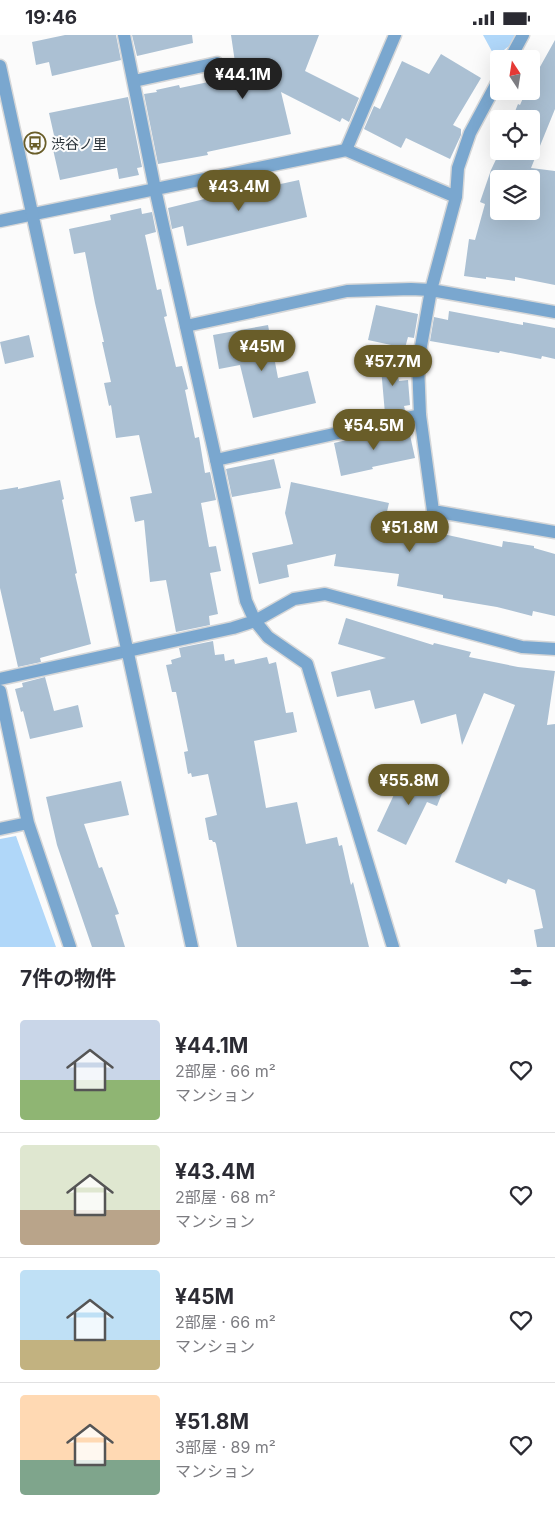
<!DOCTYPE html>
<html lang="ja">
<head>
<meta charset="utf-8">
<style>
  :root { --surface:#fff; --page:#f7f7f7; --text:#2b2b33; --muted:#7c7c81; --line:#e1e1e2; --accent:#695d29 }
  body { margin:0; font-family:Inter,"Noto Sans JP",sans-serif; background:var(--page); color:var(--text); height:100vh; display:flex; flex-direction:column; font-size:19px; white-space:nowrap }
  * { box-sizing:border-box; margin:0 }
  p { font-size:16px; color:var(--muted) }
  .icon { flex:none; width:28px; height:28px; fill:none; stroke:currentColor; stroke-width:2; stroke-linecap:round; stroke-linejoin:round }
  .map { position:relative; height:912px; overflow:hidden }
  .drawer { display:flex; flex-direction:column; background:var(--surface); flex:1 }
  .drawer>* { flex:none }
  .needle { width:32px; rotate:348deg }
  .controls { position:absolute; left:490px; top:15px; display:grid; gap:10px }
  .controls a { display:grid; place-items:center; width:50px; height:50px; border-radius:5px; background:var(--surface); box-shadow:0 5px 20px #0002; font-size:25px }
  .price { position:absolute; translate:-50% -42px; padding:0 11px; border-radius:18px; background:var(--accent); color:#fff; font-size:16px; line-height:32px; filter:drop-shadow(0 1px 2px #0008) }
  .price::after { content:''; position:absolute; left:50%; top:30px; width:15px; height:11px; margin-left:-8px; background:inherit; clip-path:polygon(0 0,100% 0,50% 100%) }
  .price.current { background:#222; color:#fff }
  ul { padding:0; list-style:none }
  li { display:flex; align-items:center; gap:15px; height:125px; padding:0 20px }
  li+li { border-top:1px solid var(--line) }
  li span { display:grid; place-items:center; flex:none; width:140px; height:100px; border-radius:5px; color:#555 }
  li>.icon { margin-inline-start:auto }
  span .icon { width:60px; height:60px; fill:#fffc; stroke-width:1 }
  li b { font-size:21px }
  h2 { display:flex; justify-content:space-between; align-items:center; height:60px; padding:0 20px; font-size:21px }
  .status { display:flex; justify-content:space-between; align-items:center; height:35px; padding:0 25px; background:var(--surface); direction:ltr }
  .status svg { height:14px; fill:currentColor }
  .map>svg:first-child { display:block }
</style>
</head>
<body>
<div class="status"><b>19:46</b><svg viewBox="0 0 49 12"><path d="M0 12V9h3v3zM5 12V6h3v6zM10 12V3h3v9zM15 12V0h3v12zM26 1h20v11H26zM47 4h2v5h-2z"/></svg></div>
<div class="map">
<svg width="555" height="912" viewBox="0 0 555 912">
  <rect width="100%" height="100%" fill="#fbfbfb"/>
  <path fill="#b0d7f9" d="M483 0H523L495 22Z
    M16 801 56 912H0V804Z"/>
  <path fill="#abc0d3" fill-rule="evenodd" d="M65 0H116L121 25 52 41 49 27 36 30 32 7Z
    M132 0H192L193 8 137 21Z
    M231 0H319L305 36 359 63 349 87 342 83 340 87 281 57 291 99 207 117 208 120 158 129 144 59 157 57 156 55 179 50 180 53 237 41Z
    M555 5V74L531 133 555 136V250L515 242V246L486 242V244L464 241 469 204 475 205 485 169 480 167 491 135 500 116H531V84H512L518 69 520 70 526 56H531V48ZM499 144H531V176H499Z
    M441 19 481 43 453 90 461 94V100L450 124 406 103 401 113 364 94 374 71 380 74 402 26 429 39Z
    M128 62 142 132 137 133 139 140 119 144 117 133 60 145 52 110 56 109 49 78Z
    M299 145 307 182 187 211 183 191 172 194 168 173 233 157 234 159Z
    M141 173 142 179 152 177 156 197 145 200 157 255 161 254 167 281 164 282 176 332 182 331 188 354 185 355 195 403 199 402 205 438 210 437 216 465 201 468 209 512 216 511 221 536 210 538 218 579 209 581 210 590 176 597 166 545 150 547 144 485 135 487 130 462 152 458 139 400 116 403 111 370 109 371 104 348 111 347 102 307H104L95 268 85 217 74 219 69 194 111 185 110 180Z
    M376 270 418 279 414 303 408 302 405 313 368 305Z
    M449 276 523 290V287L555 293V324L542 321 541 324 500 316 499 318 430 306 434 282 448 285Z
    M268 290 278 343 308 336 316 368 253 383 240 330 219 334 213 300Z
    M29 300 34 322 5 329 0 307Z
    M393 319 399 346 408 345 410 370 404 371 405 375 385 379 380 321Z
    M408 391 415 423 372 432 373 434 341 441 334 408Z
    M274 424 281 453 232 462 226 434Z
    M60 445 64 464 62 465 77 538 75 539 91 609 40 623 41 627 18 632 0 553V455L18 452V454Z
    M291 447 389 468 386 481 435 493 434 497 502 512 503 506 534 511V513L555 519V581L533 576 532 581 497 572 443 563V560L397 551 399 539 334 531 336 519 287 530 289 542 259 549 252 518 293 509 285 478Z
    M346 583 433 610 434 608 471 617 469 622 518 632 555 636 547 690 555 689V912H537L534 895 543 893 535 855 508 844 506 849 455 827 515 670 484 658 462 710 456 679 421 689 414 665 375 674 370 655 337 662 331 637 386 623 338 609Z
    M213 606 215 620 224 619 225 626 234 624 235 629 267 622 269 629 276 627 286 678 293 677 297 697 254 706 266 773 297 767 306 809 337 802 339 811 342 810 351 850 353 847 369 912H237L216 809 215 807H213L212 805H209L205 783 217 780 208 739 192 742 191 738 188 739 184 717 188 716 176 657H172L166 630 172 629 171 625 181 622 179 613Z
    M45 642 54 676 78 670 83 692 30 704 23 676 21 677 15 654 23 652 22 648Z
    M406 734 445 751 437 771 427 767 406 810 377 796Z
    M121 746 129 780 84 789 99 833 102 832 119 879 115 880 125 912H92L57 810 46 762Z"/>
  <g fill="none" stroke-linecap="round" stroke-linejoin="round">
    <g stroke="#d6d7d8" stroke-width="15">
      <path id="service" d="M134 46 217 28
        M346 115 395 0
        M186 291 347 256 411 254 431 255
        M216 425 420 380"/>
    </g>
    <g stroke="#d6d7d8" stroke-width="15">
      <path id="minor" d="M124 0 155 154 216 425 246 566 255 586 268 602 307 629 393 912
        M510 24 523 0
        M499 44 470 98 458 133 456 162 431 255 418 328 420 380 433 476 555 497
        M0 186 346 115 456 162
        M431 255 555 277
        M0 644 233 593 255 586 294 564 325 559 522 612 555 614
        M0 656 28 788 70 912
        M0 794 28 788"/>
    </g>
    <g stroke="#d6d7d8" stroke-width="15">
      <path id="tertiary" d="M0 31 192 912"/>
    </g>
    <use href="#service" stroke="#7aa7cf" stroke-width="12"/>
    <use href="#minor" stroke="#7aa7cf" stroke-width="12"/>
    <use href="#tertiary" stroke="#7aa7cf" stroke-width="12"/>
  </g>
  <defs>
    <g id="bus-ring" transform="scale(1.125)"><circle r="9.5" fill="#fbfbfb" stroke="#695d29" stroke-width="1.5"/><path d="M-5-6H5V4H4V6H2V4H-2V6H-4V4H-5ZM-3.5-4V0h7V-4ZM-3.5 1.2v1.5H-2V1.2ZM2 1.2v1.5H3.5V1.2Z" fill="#695d29"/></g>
  </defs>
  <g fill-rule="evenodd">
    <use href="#bus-ring" x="35" y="108"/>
  </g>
  <g text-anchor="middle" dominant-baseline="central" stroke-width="4" stroke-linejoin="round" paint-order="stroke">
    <g font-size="14" fill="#2b343b" stroke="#fbfbfb" text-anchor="start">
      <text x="51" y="108">渋谷ノ里</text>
    </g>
  </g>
</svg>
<div class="controls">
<a><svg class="needle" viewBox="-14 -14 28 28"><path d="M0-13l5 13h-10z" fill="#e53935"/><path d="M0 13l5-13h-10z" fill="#7c7c81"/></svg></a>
<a><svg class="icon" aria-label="locate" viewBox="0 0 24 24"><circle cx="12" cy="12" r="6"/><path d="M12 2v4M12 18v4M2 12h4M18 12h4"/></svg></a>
<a><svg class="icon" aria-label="layers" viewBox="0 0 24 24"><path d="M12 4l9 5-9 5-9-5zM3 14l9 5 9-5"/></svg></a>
</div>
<b class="price current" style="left:243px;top:65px">¥44.1M</b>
<b class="price" style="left:239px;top:177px">¥43.4M</b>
<b class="price" style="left:262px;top:337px">¥45M</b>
<b class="price" style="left:393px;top:352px">¥57.7M</b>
<b class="price" style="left:374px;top:416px">¥54.5M</b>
<b class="price" style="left:410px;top:518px">¥51.8M</b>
<b class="price" style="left:409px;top:771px">¥55.8M</b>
</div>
<section class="drawer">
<h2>7件の物件<svg class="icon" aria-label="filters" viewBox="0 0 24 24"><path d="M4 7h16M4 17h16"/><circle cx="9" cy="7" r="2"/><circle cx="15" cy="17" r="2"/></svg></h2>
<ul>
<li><span style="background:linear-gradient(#c9d6e8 60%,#8fb573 0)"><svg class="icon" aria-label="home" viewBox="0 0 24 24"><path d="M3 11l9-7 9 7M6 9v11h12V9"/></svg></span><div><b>¥44.1M</b><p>2部屋 · 66 m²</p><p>マンション</p></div><svg class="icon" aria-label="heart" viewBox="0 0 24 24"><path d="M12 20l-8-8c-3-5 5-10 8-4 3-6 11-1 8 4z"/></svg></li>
<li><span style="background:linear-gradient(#dfe7d0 65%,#b9a48a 0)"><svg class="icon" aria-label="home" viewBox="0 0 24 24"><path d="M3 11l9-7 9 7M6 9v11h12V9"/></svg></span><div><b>¥43.4M</b><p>2部屋 · 68 m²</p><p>マンション</p></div><svg class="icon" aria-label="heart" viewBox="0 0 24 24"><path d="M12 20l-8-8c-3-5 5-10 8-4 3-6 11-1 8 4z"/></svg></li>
<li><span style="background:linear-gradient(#bfe0f5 70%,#c2b280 0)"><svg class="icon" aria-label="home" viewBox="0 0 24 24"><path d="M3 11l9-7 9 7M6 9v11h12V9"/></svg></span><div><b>¥45M</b><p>2部屋 · 66 m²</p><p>マンション</p></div><svg class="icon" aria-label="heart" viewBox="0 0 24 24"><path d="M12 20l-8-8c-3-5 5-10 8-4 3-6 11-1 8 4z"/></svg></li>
<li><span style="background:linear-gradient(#ffd9b3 65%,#7fa58c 0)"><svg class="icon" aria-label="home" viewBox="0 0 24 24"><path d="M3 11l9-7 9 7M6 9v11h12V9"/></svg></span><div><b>¥51.8M</b><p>3部屋 · 89 m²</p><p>マンション</p></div><svg class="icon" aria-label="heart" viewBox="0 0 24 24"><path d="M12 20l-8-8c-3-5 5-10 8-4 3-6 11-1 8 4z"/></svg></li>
</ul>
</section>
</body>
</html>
